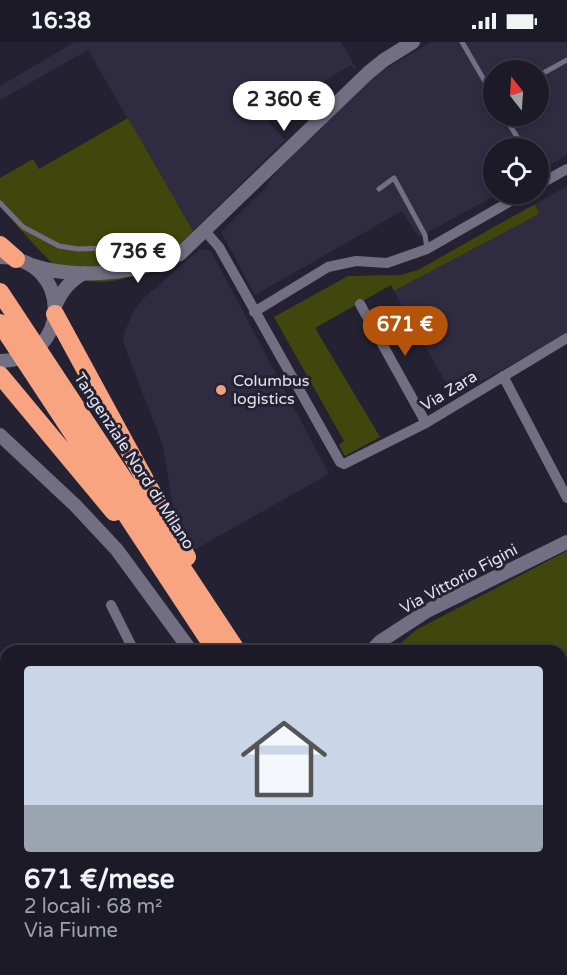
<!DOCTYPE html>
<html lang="it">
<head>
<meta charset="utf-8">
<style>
  :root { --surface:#1b1a26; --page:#24232e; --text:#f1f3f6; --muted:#a0a1a7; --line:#393843; --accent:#b45309 }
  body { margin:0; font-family:"Varela Round",sans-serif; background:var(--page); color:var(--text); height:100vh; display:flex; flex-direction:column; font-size:22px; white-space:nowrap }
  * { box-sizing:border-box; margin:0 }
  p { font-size:20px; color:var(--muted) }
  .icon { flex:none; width:33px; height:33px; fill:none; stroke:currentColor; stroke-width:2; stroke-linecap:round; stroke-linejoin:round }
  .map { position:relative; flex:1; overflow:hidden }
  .sheet { position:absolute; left:0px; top:603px; width:567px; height:330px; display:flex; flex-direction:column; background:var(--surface); border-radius:18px 18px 0 0; box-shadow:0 3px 9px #0003,0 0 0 2px var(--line) }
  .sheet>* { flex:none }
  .needle { width:39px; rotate:343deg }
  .fabs { position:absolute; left:483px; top:18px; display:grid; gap:12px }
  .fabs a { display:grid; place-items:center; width:66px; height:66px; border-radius:50%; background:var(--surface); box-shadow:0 3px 9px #0003,0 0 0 2px var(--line); font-size:30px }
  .price { position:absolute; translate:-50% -51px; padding:0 14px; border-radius:21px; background:#fff; color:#222; font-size:20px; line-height:39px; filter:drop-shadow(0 2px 3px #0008) }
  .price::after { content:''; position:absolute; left:50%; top:36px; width:18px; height:14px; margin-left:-9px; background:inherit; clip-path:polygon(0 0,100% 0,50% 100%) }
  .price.on { background:var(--accent); color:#fff }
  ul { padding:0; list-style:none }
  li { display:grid; align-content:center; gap:12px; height:318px; padding:0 24px }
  li span { display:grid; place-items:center; height:186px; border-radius:6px; color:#555 }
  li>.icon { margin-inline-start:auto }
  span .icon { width:108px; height:108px; fill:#fffc; stroke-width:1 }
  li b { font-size:26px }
  .status { display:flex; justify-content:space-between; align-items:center; height:42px; padding:0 30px; background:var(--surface); direction:ltr }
  .status svg { height:16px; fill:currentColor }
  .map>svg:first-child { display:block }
</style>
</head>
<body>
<div class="status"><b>16:38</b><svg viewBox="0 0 49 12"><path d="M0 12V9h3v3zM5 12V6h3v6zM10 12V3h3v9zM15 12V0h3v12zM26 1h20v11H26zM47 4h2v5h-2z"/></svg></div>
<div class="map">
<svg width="567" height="933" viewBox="0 0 567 933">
  <rect width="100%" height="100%" fill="#242232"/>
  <path fill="#2f2b41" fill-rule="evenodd" d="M75 0H341L356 26 354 27 351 23 264 75 285 98 193 189 88 8 0 58V44Z
    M431 0H567V113L539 129 538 106H494V152H498L419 195 402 169 255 253 221 190 265 146 277 129 372 35ZM494 28H538V74H494Z
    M567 144V291L454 355 394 249 539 172 535 162Z
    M200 207 211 209 329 432 194 508 174 471 163 404 123 300 125 289 134 268 144 256Z"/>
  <path fill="#40470c" d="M128 76 193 189C184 198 175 208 166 215 137 239 89 251 58 226 37 208 19 185 0 165V136L33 117 39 127Z
    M535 162 539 172 394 249 391 243 315 286 380 395 345 414 339 403 344 399 274 275 348 234 401 233 418 228Z
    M567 509V787L561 790V609H392L416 588Z
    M395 927H508L511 933H395Z"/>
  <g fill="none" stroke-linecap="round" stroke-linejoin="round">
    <path stroke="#726f83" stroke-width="5" d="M462 0 494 55
      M538 34 567 18
      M504 74 524 106
      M379 147 394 136 425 193 427 207
      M0 161 23 185 59 204 78 207 107 206 164 198 173 203 180 212"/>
    <path stroke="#726f83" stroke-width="10" d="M538 143 567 127
      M205 189 219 205 340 420 344 422 426 381 567 296
      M360 262 426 381
      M254 270 328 225 356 219 387 221 427 207 523 152
      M503 334 567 456
      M111 563 134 609
      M0 901 6 913
      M561 924 566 933
      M13 927 16 933
      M147 927 150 933
      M189 927 192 933
      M87 933 99 927"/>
    <path stroke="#726f83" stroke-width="14" d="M0 215C73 216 73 318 0 319
      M31 223C75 238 138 232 180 212L368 31 384 18 413 0
      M55 264C62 249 69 239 84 231
      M0 393 75 463 117 508 191 609
      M371 609 381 599 427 569 567 500
      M0 802 6 799
      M335 927 336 933"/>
    <path stroke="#f9a480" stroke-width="18" d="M0 203 16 217
      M0 250 237 609
      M55 272 187 515
      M0 281 216 609
      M0 333 114 470
      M359 927V933
      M382 927 383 933"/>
  </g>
  <circle fill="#f1a27b" stroke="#242232" stroke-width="2" cx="221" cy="348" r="6"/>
  <g text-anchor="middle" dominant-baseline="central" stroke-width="6" stroke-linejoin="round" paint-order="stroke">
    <g font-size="16" fill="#e4e3ee" stroke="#242232" text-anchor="start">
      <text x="233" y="339">Columbus<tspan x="233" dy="18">logistics</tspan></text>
    </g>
    <g font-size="16" fill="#e4e3ee" stroke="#242232">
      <text transform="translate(449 349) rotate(-31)">Via Zara</text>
      <text transform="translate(134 419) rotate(57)">Tangenziale Nord di Milano</text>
      <text transform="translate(459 537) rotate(-28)">Via Vittorio Figini</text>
    </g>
  </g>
</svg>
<div class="fabs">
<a><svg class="needle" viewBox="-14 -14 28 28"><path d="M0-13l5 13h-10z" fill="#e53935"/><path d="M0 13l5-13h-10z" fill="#a0a1a7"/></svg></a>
<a><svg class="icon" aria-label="locate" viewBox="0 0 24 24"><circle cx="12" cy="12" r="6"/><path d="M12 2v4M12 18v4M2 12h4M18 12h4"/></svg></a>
</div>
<b class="price" style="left:284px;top:90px">2 360 €</b>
<b class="price" style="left:138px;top:242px">736 €</b>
<b class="price on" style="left:405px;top:315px">671 €</b>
<section class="sheet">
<ul>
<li><span style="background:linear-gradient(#c9d6e8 75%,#9aa5b1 0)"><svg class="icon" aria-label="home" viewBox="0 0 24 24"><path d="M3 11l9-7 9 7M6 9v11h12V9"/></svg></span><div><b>671 €/mese</b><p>2 locali · 68 m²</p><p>Via Fiume</p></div></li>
</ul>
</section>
</div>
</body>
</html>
